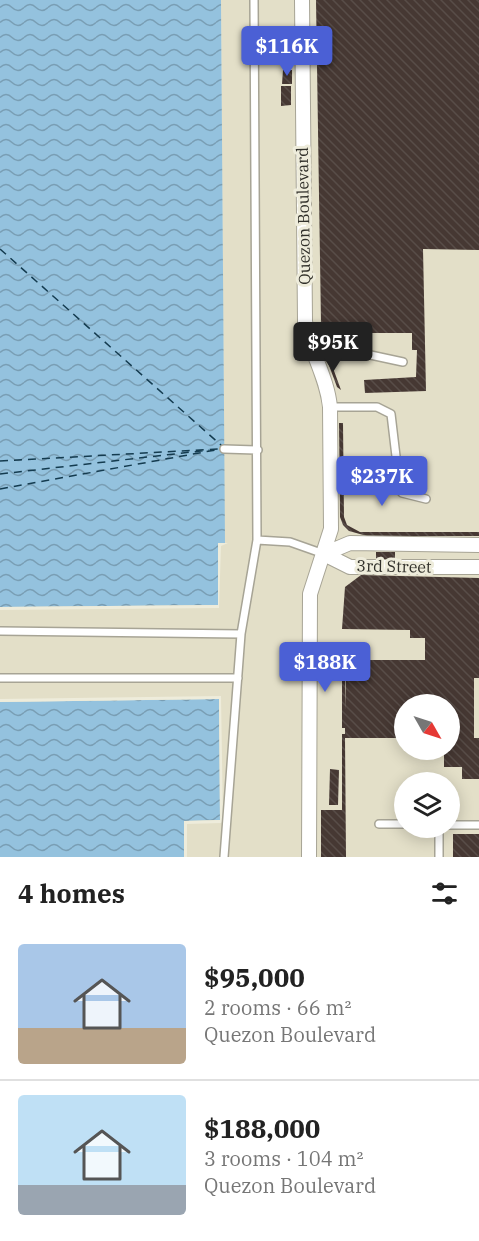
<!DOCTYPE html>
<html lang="en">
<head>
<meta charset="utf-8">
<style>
  :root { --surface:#fff; --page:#f2f2f2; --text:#222; --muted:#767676; --line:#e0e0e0; --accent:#4b60d5 }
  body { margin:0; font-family:"IBM Plex Serif",serif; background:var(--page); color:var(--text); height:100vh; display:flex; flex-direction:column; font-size:22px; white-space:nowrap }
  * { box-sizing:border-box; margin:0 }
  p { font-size:20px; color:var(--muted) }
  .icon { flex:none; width:33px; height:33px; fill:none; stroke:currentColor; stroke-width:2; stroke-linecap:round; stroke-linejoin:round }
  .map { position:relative; height:857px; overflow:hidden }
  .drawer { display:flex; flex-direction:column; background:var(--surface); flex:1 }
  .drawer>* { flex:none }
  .needle { width:39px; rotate:129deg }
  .controls { position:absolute; left:394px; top:694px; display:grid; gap:12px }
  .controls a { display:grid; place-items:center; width:66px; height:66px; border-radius:50%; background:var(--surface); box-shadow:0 3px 15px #0003; font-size:30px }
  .price { position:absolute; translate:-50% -51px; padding:0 14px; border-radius:6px; background:var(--accent); color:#fff; font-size:20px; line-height:39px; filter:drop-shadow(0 2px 3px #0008) }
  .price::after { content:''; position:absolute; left:50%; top:36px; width:18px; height:14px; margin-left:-9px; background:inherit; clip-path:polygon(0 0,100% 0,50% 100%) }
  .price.selected { background:#222; color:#fff }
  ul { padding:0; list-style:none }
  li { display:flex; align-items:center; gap:18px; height:150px; padding:0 18px }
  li+li { border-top:2px solid var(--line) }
  li span { display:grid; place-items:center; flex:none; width:168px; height:120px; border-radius:6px; color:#555 }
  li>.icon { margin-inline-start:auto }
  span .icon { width:72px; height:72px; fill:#fffc; stroke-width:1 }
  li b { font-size:26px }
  h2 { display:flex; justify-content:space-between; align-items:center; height:72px; padding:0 18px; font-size:26px }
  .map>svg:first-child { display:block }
</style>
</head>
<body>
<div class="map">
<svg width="479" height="857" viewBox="0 0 479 857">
  <defs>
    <pattern id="water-waves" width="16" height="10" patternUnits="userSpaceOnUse" patternTransform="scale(1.5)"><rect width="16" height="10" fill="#94c2de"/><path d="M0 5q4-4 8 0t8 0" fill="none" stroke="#799eb4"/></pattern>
    <pattern id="building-back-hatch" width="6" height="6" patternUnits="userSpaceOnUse" patternTransform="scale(1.5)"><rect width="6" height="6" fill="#463833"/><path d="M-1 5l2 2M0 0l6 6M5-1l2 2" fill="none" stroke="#584d48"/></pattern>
  </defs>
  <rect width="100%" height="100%" fill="#eeecdb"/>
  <path fill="#e3dfc8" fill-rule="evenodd" d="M221 0H479V857H184V821L219 699 0 702V607L224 449ZM405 705H450V750H405ZM405 783H450V828H405Z"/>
  <path fill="url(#water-waves)" d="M0 0H221L225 543 218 544V605L0 607Z
    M219 699 220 820 184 821V857H0V702Z"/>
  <path fill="#eeecdb" d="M218 543H228L221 546 219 608 0 610V607L218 605Z
    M221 696 223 821 221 823 187 824V857H184V821L220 820 219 699 0 702V699Z"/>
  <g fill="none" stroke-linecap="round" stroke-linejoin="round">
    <path stroke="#143b4f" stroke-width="1.5" stroke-dasharray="8 6" stroke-linecap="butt" d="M0 249 222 446
      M0 461 218 449
      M0 474 209 450
      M0 489 221 449"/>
  </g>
  <path fill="url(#building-back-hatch)" d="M316 0H479V250L423 249 426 391 365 393 364 380 416 377 417 350H412V333H349V323L321 324Z
    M283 70H292V84H282Z
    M281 86H291V105L281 106Z
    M329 357 341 390 337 387 327 360Z
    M339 423H343L344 517 347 525 360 532H479V536H367L349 531 343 525 340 517Z
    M376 552H395V564H376Z
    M361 575 479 578V678H474V738H479V779H462V767H444V750H450V705H405V738H345L346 857H321V810H342V734H345V728H342V674L345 669 346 710V660H425V638H410V630L342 629 345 587Z
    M330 769 339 770 338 805H329Z
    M453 834H479V857H453Z"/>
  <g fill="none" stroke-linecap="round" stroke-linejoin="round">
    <g stroke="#a7a495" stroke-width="10">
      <path id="lane" d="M254 0 257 540 290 542 324 554
        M254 55 302 53
        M310 342 403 362
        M330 407H377L391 414 400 490 402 493 426 499
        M224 449 258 450
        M0 631 241 634
        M0 678H238
        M379 824H405
        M450 825H479
        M224 857 241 634 257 540
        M439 857V828"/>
    </g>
    <g stroke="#a7a495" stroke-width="16">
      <path id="street" d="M302 0 305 321C309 350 327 376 330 407L331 529 310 594 309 857
        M324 554 350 567H479
        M324 554 350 543 479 545"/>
    </g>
    <use href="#lane" stroke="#fff" stroke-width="7"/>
    <use href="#street" stroke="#fff" stroke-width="14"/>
  </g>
  <g text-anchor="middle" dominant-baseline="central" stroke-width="6" stroke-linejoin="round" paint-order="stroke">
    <g font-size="16" fill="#31302a" stroke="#eeecdb">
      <text transform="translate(303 216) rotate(-91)">Quezon Boulevard</text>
      <text transform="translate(394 566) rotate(1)">3rd Street</text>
    </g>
  </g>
</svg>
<div class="controls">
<a><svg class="needle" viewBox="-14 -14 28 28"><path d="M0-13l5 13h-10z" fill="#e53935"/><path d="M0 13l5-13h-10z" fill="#767676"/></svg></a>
<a><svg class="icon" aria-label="layers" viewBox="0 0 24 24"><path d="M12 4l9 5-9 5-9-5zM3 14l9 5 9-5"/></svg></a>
</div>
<b class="price" style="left:287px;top:77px">$116K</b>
<b class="price selected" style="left:333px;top:373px">$95K</b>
<b class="price" style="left:382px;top:507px">$237K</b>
<b class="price" style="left:325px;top:693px">$188K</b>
</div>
<section class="drawer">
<h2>4 homes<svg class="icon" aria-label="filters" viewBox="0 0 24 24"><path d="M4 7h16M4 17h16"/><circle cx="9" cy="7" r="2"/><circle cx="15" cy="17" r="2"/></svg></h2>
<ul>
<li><span style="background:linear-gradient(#a9c7e8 70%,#b9a48a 0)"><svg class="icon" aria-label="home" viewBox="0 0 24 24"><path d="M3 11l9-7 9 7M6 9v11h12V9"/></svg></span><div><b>$95,000</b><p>2 rooms · 66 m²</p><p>Quezon Boulevard</p></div></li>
<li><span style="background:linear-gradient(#bfe0f5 75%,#9aa5b1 0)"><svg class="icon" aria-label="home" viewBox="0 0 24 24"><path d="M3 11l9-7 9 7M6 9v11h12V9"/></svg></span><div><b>$188,000</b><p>3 rooms · 104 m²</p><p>Quezon Boulevard</p></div></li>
</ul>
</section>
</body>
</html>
